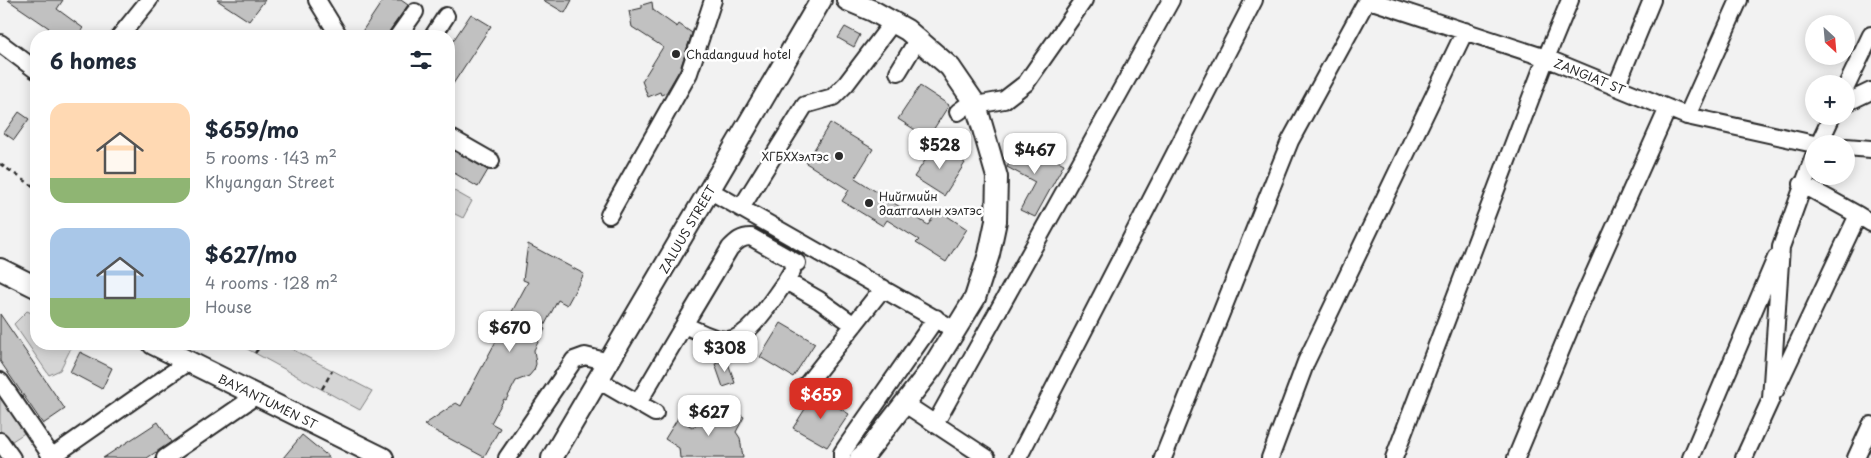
<!DOCTYPE html>
<html lang="en">
<head>
<meta charset="utf-8">
<style>
  :root { --surface:#fff; --page:#f2f2f3; --text:#1f2937; --muted:#747a83; --accent:#d93025 }
  body { margin:0; font-family:"Playpen Sans",sans-serif; background:var(--page); color:var(--text); height:100vh; display:flex; flex-direction:column; font-size:19px; white-space:nowrap }
  * { box-sizing:border-box; margin:0 }
  p { font-size:16px; color:var(--muted) }
  .icon { flex:none; width:28px; height:28px; fill:none; stroke:currentColor; stroke-width:2; stroke-linecap:round; stroke-linejoin:round }
  .map { position:relative; flex:1; overflow:hidden }
  .sheet { position:absolute; left:30px; top:30px; width:425px; height:320px; display:flex; flex-direction:column; background:var(--surface); border-radius:20px; box-shadow:0 2px 12px #0003 }
  .sheet>* { flex:none }
  .needle { width:32px; rotate:154deg }
  .controls { position:absolute; left:1805px; top:15px; display:grid; gap:10px }
  .controls a { display:grid; place-items:center; width:50px; height:50px; border-radius:50%; background:var(--surface); box-shadow:0 2px 12px #0003; font-size:25px }
  .price { position:absolute; translate:-50% -42px; padding:0 11px; border-radius:10px; background:#fff; color:#222; font-size:16px; line-height:32px; filter:drop-shadow(0 1px 2px #0008) }
  .price::after { content:''; position:absolute; left:50%; top:30px; width:15px; height:11px; margin-left:-8px; background:inherit; clip-path:polygon(0 0,100% 0,50% 100%) }
  .price.on { background:var(--accent); color:#fff }
  ul { padding:0; list-style:none }
  li { display:flex; align-items:center; gap:15px; height:125px; padding:0 20px }
  li span { display:grid; place-items:center; flex:none; width:140px; height:100px; border-radius:15px; color:#555 }
  li>.icon { margin-inline-start:auto }
  span .icon { width:60px; height:60px; fill:#fffc; stroke-width:1 }
  li b { font-size:21px }
  h2 { display:flex; justify-content:space-between; align-items:center; height:60px; padding:0 20px; font-size:21px }
  .map>svg:first-child { display:block }
</style>
</head>
<body>
<div class="map">
<svg width="1871" height="458" viewBox="0 0 1871 458">
  <rect width="100%" height="100%" fill="#f2f2f2"/>
  <filter id="ink" filterUnits="userSpaceOnUse"><feTurbulence type="fractalNoise" baseFrequency=".02" numOctaves="2"/><feDisplacementMap in="SourceGraphic" scale="10" xChannelSelector="R" yChannelSelector="G"/><feConvolveMatrix kernelMatrix="1 2 1 2 8 2 1 2 1" color-interpolation-filters="sRGB"/></filter>
  <g filter="url(#ink)">
    <path fill="#d5d5d5" stroke="#808080" d="M449 188 472 201 463 218 449 211Z
      M27 311 36 315V344H73L60 370 49 375 14 324Z
      M238 344H282L372 391 360 410Z
      M0 395 26 432 9 443 0 430Z"/>
    <path fill="#c1c1c1" stroke="#2b2b2b" d="M8 0H63L57 9 83 28 77 36H44L49 28Z
      M217 0H265L249 21Z
      M383 0H401L408 5 390 30 388 36H359Z
      M543 0H572L565 13Z
      M652 2 653 10 677 27 679 24 692 33 680 69 666 93 661 95 660 92 648 97 642 81 663 47 632 27 629 11 642 8V5Z
      M471 14 491 26 449 90V47Z
      M845 27 860 35 854 47 838 38Z
      M920 86 949 105 928 138 898 119Z
      M19 112 29 119 14 140 4 133Z
      M830 123 873 149 855 178 928 225 938 210 967 229 946 262 916 243 919 240 887 220 883 226 842 201 849 190 806 163Z
      M1021 143 1064 164 1035 217 1020 210 1035 182 1007 167Z
      M936 144 965 163 944 196 914 177Z
      M449 148 488 170 478 187 449 170Z
      M528 244 584 274 567 305 558 300 543 328 545 329 534 350 536 364 534 370 529 376 516 381 506 400 504 399 491 423 500 428 484 457 424 425 456 403 461 406 528 282 523 280Z
      M0 314 65 409 43 424 0 361Z
      M781 323 815 343 793 377 760 357Z
      M80 352 112 368 102 389 70 372Z
      M727 360 735 383 723 387 715 364Z
      M815 393 849 414 827 447 793 428Z
      M724 405 744 417 736 432 740 438 743 458H680L679 448 665 439 678 418 692 427 700 424 713 423Z
      M158 422 171 442 147 458H103Z
      M302 435 330 458H283Z"/>
    <g fill="none" stroke-linecap="round" stroke-linejoin="round">
      <g stroke="#2b2b2b" stroke-width="20">
        <path id="minor" d="M317 0 339 36
          M1369 0 1546 58 1687 116 1814 144
          M120 36 149 0
          M398 36 415 12
          M433 36 446 16
          M0 43 36 70
          M898 72 918 39
          M1616 87 1652 0
          M1846 87 1871 35
          M1846 103 1871 91
          M976 105 1004 100 1026 83 1084 0
          M958 112 973 101
          M1687 116 1739 0
          M449 137 491 161
          M1819 144 1832 116
          M1846 147 1871 149
          M1802 184 1858 215
          M709 190 955 330
          M741 208 805 105 833 97 846 84 893 22
          M609 215 689 73 713 0
          M792 271 786 281 819 300 854 325
          M684 325 730 248C737 241 741 237 751 237L797 263
          M598 380 655 413
          M0 381 52 457
          M804 388 883 288
          M1775 391 1858 215 1871 223
          M638 403 684 325C697 330 714 341 728 340 750 338 773 298 786 281
          M905 404 987 458
          M935 424 1171 0
          M0 441 12 458
          M50 458 189 361
          M165 458 257 395
          M507 458 574 360 585 356 609 362
          M842 458V453L848 444 936 318
          M1018 458 1254 0
          M1163 458 1290 141 1367 0
          M1270 458 1306 362 1465 31
          M1394 458 1546 58 1570 0
          M1516 458 1576 314 1668 108
          M1691 458 1776 258
          M1744 458 1771 399 1781 247 1814 156
          M1856 458 1871 425"/>
      </g>
      <g stroke="#2b2b2b" stroke-width="24">
        <path id="major" d="M847 0 873 11 907 30 950 67 976 105 997 177 996 221 989 254 975 298 932 368 867 452 860 458
          M0 269 36 287
          M153 344 383 458
          M552 458 821 0"/>
      </g>
      <path stroke="#2b2b2b" stroke-width="2.5" stroke-dasharray="5 4" stroke-linecap="butt" d="M0 164 36 188
        M255 353 262 344
        M322 389 332 371"/>
      <use href="#minor" stroke="#fff" stroke-width="16"/>
      <use href="#major" stroke="#fff" stroke-width="20"/>
    </g>
  </g>
  <g fill="#2b2b2b" stroke="#fff" stroke-width="2">
    <circle cx="676" cy="54" r="5"/>
    <circle cx="839" cy="156" r="5"/>
    <circle cx="869" cy="203" r="5"/>
  </g>
  <g text-anchor="middle" dominant-baseline="central" stroke-width="5" stroke-linejoin="round" paint-order="stroke">
    <g font-size="12" fill="#2b2b2b" stroke="#fff" text-anchor="start">
      <text x="686" y="54">Chadanguud hotel</text>
      <text x="829" y="156" text-anchor="end">ХГБХХэлтэс</text>
      <text x="879" y="196">Нийгмийн<tspan x="879" dy="14">даатгалын хэлтэс</tspan></text>
    </g>
    <g font-size="12" fill="#2b2b2b" stroke="#fff">
      <text transform="translate(1590 76) rotate(22)">ZANGIAT ST</text>
      <text transform="translate(687 229) rotate(-60)">ZALUUS STREET</text>
      <text transform="translate(268 401) rotate(26)">BAYANTUMEN ST</text>
    </g>
  </g>
</svg>
<div class="controls">
<a><svg class="needle" viewBox="-14 -14 28 28"><path d="M0-13l5 13h-10z" fill="#e53935"/><path d="M0 13l5-13h-10z" fill="#747a83"/></svg></a>
<a>+</a>
<a>−</a>
</div>
<b class="price" style="left:940px;top:170px">$528</b>
<b class="price" style="left:1035px;top:175px">$467</b>
<b class="price" style="left:510px;top:353px">$670</b>
<b class="price" style="left:725px;top:373px">$308</b>
<b class="price on" style="left:821px;top:420px">$659</b>
<b class="price" style="left:709px;top:437px">$627</b>
<section class="sheet">
<h2>6 homes<svg class="icon" aria-label="filters" viewBox="0 0 24 24"><path d="M4 7h16M4 17h16"/><circle cx="9" cy="7" r="2"/><circle cx="15" cy="17" r="2"/></svg></h2>
<ul>
<li><span style="background:linear-gradient(#ffd9b3 75%,#8fb573 0)"><svg class="icon" aria-label="home" viewBox="0 0 24 24"><path d="M3 11l9-7 9 7M6 9v11h12V9"/></svg></span><div><b>$659/mo</b><p>5 rooms · 143 m²</p><p>Khyangan Street</p></div></li>
<li><span style="background:linear-gradient(#a9c7e8 70%,#8fb573 0)"><svg class="icon" aria-label="home" viewBox="0 0 24 24"><path d="M3 11l9-7 9 7M6 9v11h12V9"/></svg></span><div><b>$627/mo</b><p>4 rooms · 128 m²</p><p>House</p></div></li>
</ul>
</section>
</div>
</body>
</html>
